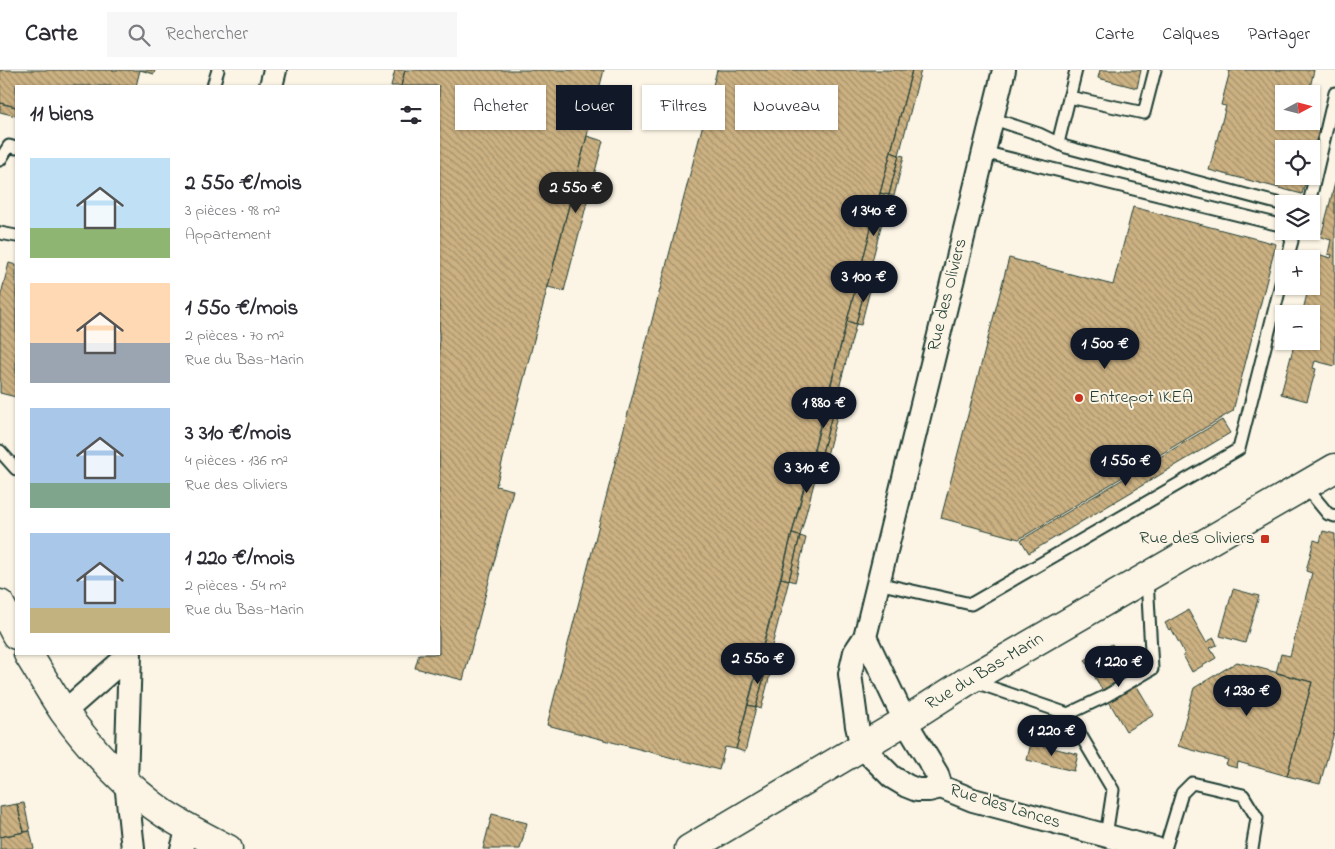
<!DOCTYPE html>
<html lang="fr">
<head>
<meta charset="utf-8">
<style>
  :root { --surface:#fff; --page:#f7f7f7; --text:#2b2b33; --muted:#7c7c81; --line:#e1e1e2; --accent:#111827 }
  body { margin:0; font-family:"Indie Flower",sans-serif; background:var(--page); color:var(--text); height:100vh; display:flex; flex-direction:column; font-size:19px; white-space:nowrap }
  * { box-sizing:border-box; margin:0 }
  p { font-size:16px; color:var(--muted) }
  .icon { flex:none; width:28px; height:28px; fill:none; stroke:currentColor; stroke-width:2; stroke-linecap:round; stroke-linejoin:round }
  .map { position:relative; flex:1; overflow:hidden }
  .sheet { position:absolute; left:15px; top:15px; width:425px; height:570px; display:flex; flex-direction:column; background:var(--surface); border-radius:0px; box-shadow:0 1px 4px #0004 }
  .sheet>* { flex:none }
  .hud { position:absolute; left:455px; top:15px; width:475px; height:45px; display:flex; gap:10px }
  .needle { width:32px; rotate:83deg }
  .tools { position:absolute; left:1275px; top:15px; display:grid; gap:10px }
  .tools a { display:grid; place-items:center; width:45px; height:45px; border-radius:0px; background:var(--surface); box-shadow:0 1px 4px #0004; font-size:25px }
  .price { position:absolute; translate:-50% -42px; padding:0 11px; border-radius:18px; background:var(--accent); color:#fff; font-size:16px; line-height:32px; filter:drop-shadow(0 1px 2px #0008) }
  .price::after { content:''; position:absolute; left:50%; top:30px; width:15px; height:11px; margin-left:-8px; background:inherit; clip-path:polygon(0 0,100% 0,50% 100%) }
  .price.selected { background:#222; color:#fff }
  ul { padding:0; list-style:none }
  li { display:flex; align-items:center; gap:15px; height:125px; padding:0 15px }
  li span { display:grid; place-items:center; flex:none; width:140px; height:100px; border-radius:0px; color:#555 }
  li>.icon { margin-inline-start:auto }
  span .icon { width:60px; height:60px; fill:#fffc; stroke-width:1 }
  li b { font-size:21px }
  h2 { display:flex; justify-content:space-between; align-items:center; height:60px; padding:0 15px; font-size:21px }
  .pill { padding:0 18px; border-radius:0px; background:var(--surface); box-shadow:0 1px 4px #0004; font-size:18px; line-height:45px }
  .pill.selected { background:var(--accent); color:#fff }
  header { display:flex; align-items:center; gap:30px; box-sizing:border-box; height:70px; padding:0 25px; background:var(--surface); border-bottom:1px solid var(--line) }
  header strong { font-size:24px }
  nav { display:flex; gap:28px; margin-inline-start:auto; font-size:18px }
  .search { width:350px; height:45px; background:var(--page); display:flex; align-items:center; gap:12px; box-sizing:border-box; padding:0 18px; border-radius:0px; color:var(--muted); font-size:19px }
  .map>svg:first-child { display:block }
</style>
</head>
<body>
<header>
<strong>Carte</strong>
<div class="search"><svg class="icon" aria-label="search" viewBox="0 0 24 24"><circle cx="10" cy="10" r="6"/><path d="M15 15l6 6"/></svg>Rechercher</div>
<nav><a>Carte</a><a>Calques</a><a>Partager</a></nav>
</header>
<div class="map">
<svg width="1335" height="779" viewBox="0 0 1335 779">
  <defs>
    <pattern id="building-back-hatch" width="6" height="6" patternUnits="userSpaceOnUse" patternTransform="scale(1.25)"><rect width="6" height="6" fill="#ccb182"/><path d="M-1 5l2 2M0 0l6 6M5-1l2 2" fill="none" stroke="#a5916b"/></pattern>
  </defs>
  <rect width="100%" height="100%" fill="#fcf5e5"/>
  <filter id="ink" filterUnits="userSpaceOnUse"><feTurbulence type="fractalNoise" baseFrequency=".02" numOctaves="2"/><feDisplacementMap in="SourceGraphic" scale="10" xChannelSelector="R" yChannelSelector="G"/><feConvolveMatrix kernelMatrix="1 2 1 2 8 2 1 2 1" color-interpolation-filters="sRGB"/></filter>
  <g filter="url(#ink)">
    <path fill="url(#building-back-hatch)" stroke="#1f3d34" d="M0 0H155L154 4 140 0 136 16H16V37L0 33Z
      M395 0H405L401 16H391Z
      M405 0H604L496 416 513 420 463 610 415 598 419 584H439V16H401Z
      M717 0H912L736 679 725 677 719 700 547 655Z
      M912 0H921L899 85 891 82Z
      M1100 0H1141L1137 18 1098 8Z
      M1227 0H1314L1309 22 1297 18 1295 24H1284V51L1319 60 1311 89V79H1284V106H1307L1302 124 1209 100 1226 36 1221 35 1230 1Z
      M0 33 16 37V46L0 42Z
      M587 66 603 71 564 221 548 217Z
      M891 82 899 85 889 125 880 123Z
      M899 85 904 86 894 126 889 125Z
      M1335 113V296L1315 291 1313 298 1316 299 1307 331 1281 324 1295 271H1311V244H1302L1309 216H1311V206L1317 184 1331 188 1332 185 1328 184 1331 170 1321 167Z
      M880 123 889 125 867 211 858 209Z
      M1133 137 1276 174 1233 341 1019 469 941 448 1009 188 1113 215Z
      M9 193 16 195V327L0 323V228Z
      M858 209 867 211 856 254 847 251Z
      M867 211 872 212 861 255 856 254Z
      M847 251 856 254 834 337 826 335Z
      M826 335 834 337 822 383 814 381Z
      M834 337 839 339 827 385 822 383Z
      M1222 350 1230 363 1029 483 1021 470Z
      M814 381 822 383 800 466 792 464Z
      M1323 461 1335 464V659L1320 714 1287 706 1312 612 1276 603 1281 584 1290 586 1312 503 1306 501 1314 470 1320 472Z
      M792 464 800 466 789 510 781 508Z
      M800 466 806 468 795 512 789 510Z
      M781 508 789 510 767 595 759 593Z
      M1233 519 1259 526 1245 573 1220 566Z
      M1188 540 1206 572 1214 568 1217 575 1210 578 1216 588 1192 602 1183 585 1185 584 1171 558 1169 560 1165 553Z
      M1112 574 1154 645 1126 661 1085 590Z
      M1237 592 1312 612 1287 706 1238 692 1237 698 1226 695 1228 690 1178 676 1194 618Z
      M759 593 767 595 756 637 748 635Z
      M767 595 772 597 761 639 756 637Z
      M748 635 756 637 745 682 736 679Z
      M1031 673 1078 684 1074 701 1027 690Z
      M24 733 30 761 24 762 17 734Z
      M17 734 24 762 0 767V737Z
      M492 744 527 753 520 779H483Z
      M30 761 34 779H0V767Z"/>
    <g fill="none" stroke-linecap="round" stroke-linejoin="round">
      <g stroke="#1f3d34" stroke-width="15">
        <path id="lane" d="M213 16 218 0
          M1069 27 1144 43 1155 0
          M991 48 1039 64 1066 77 1284 135
          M1058 73 1076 0
          M983 82 1284 156
          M0 90 9 76 16 78
          M1307 134 1310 129 1335 23
          M1287 161 1292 171 1287 189
          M0 163 16 166
          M0 381 16 399
          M1305 416 1328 444 1335 446
          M877 513 971 534 1239 379 1284 202
          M972 611 1068 644 1106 626 1152 599 1147 509
          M1068 644 1113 720 1106 766
          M1165 779 1182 723 1192 713 1243 725 1257 748 1252 779"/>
      </g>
      <g stroke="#1f3d34" stroke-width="26">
        <path id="street" d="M1004 0 865 567 855 582 850 604 857 656 862 677 892 707 907 716 917 720H929L941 717 973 730 1156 779
          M271 16 275 0
          M865 567 905 651 937 704 941 717
          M130 584 126 712 133 779
          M64 642 130 584
          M182 779 188 758"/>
      </g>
      <g stroke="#1f3d34" stroke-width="31">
        <path id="secondary" d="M0 534 16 565
          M28 584C40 603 51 623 64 642 90 678 128 719 165 744 185 757 207 768 228 779
          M689 779 905 651 969 610 1335 398"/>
      </g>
      <use href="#lane" stroke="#fcf5e5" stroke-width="11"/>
      <use href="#street" stroke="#fcf5e5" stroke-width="22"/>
      <use href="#secondary" stroke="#fcf5e5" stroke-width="28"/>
    </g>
  </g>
  <g fill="#c8321e" stroke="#fcf5e5" stroke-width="2">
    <circle cx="1079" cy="328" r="5"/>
    <rect x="1260" y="464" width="10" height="10" rx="2.5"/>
  </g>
  <g text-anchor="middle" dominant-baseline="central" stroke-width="4" stroke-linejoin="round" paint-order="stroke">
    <g font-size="18" fill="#1f3d34" stroke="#fcf5e5">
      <text transform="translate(948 225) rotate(-76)">Rue des Oliviers</text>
      <text transform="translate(985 602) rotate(-31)">Rue du Bas-Marin</text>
      <text transform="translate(1005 737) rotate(17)">Rue des Lances</text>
    </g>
    <g font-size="18" fill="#1f3d34" stroke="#fcf5e5" text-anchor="start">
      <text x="1089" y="328">Entrepot IKEA</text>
      <text x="1255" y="469" text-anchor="end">Rue des Oliviers</text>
    </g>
  </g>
</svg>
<div class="tools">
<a><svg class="needle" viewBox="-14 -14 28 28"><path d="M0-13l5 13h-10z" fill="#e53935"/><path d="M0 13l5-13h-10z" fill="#7c7c81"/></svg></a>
<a><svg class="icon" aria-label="locate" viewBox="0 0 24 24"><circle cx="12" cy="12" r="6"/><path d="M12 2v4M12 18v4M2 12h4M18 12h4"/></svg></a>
<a><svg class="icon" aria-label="layers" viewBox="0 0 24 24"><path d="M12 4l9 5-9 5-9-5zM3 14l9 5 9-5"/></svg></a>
<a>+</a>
<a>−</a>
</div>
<b class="price selected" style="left:576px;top:144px">2 550 €</b>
<b class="price" style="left:874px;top:167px">1 340 €</b>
<b class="price" style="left:864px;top:233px">3 100 €</b>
<b class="price" style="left:1105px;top:300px">1 500 €</b>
<b class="price" style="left:824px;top:359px">1 880 €</b>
<b class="price" style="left:1126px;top:417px">1 550 €</b>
<b class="price" style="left:807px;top:424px">3 310 €</b>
<b class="price" style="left:758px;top:615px">2 550 €</b>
<b class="price" style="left:1119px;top:618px">1 220 €</b>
<b class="price" style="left:1247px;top:647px">1 230 €</b>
<b class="price" style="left:1052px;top:687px">1 220 €</b>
<div class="hud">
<a class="pill">Acheter</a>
<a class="pill selected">Louer</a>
<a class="pill">Filtres</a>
<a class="pill">Nouveau</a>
</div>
<section class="sheet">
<h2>11 biens<svg class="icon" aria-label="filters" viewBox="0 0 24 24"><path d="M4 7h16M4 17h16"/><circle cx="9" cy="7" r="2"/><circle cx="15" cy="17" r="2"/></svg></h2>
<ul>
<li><span style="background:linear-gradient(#bfe0f5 70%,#8fb573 0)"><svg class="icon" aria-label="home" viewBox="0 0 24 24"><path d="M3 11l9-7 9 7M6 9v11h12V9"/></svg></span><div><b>2 550 €/mois</b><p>3 pièces · 98 m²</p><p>Appartement</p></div></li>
<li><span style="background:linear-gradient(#ffd9b3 60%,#9aa5b1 0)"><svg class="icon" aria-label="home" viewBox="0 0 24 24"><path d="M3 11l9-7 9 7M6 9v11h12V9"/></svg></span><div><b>1 550 €/mois</b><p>2 pièces · 70 m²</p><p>Rue du Bas-Marin</p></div></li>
<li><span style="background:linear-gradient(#a9c7e8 75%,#7fa58c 0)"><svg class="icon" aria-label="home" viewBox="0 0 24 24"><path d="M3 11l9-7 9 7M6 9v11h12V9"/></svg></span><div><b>3 310 €/mois</b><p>4 pièces · 136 m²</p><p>Rue des Oliviers</p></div></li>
<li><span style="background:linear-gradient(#a9c7e8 75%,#c2b280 0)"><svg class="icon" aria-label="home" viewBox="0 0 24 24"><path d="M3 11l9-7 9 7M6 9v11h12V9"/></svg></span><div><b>1 220 €/mois</b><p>2 pièces · 54 m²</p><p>Rue du Bas-Marin</p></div></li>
</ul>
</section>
</div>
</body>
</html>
